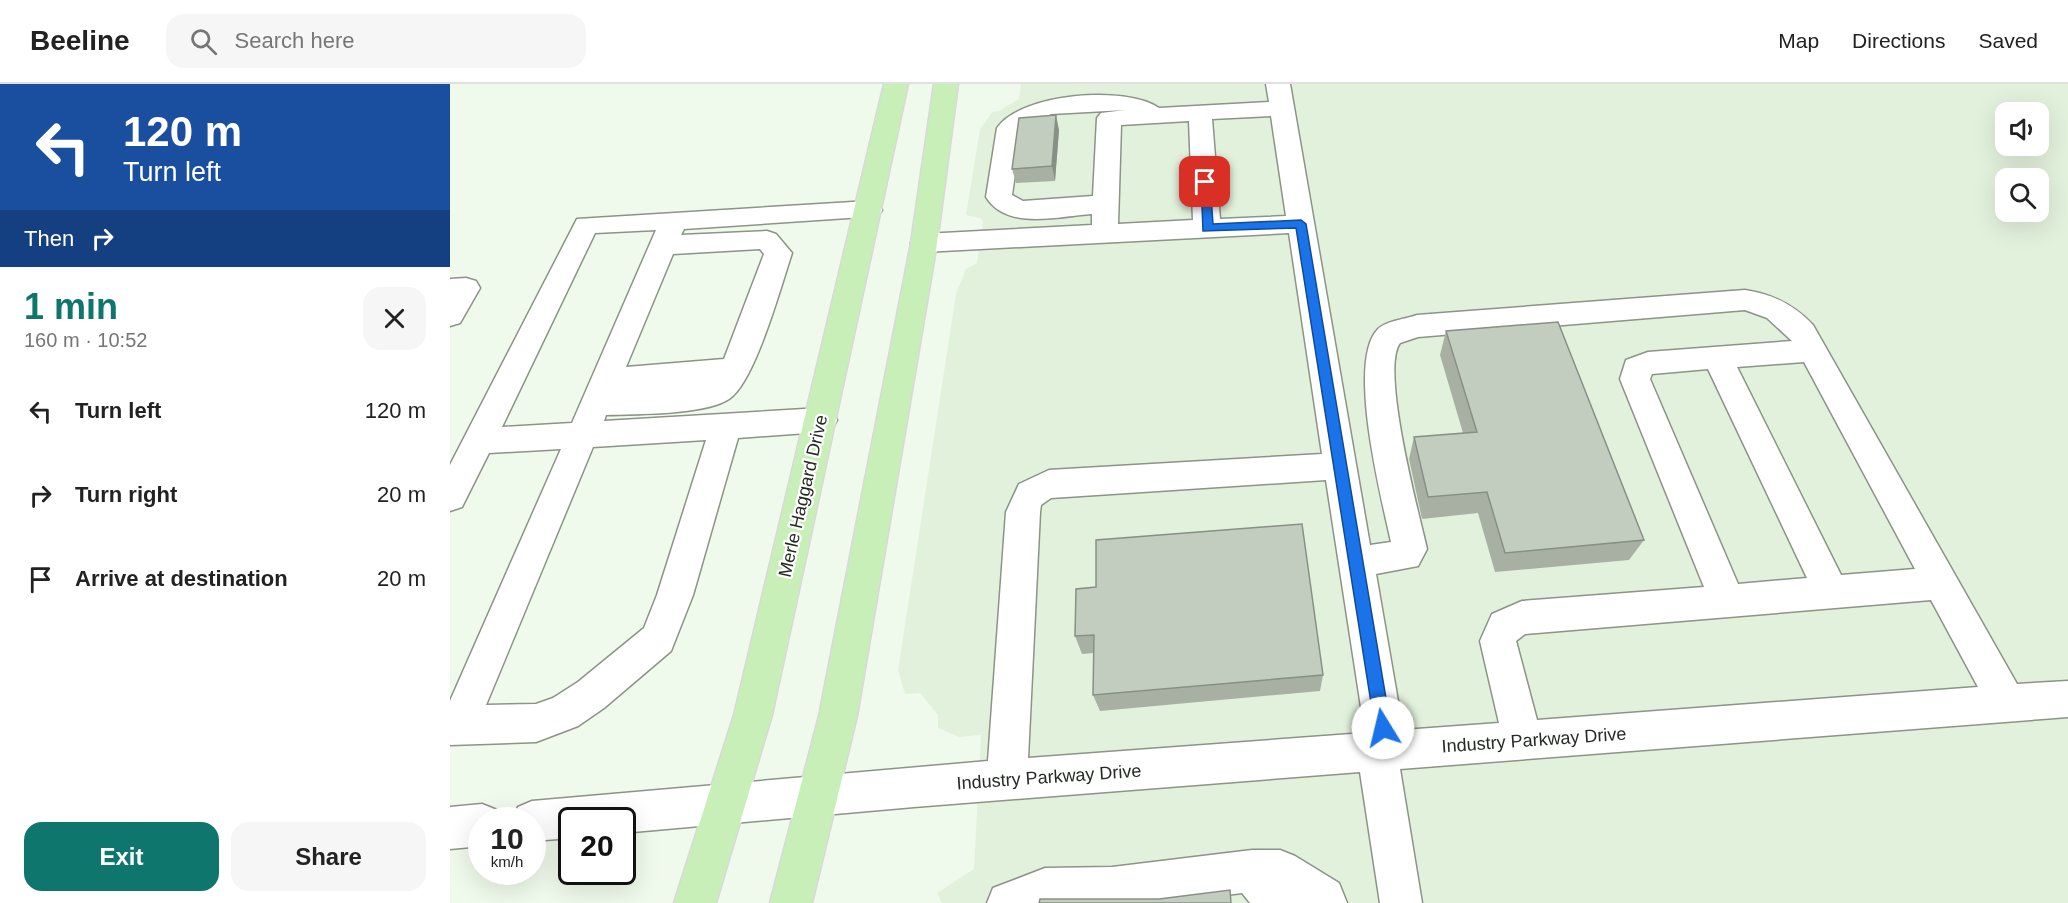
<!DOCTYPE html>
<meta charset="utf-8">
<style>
body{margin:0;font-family:Arial,sans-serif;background:#f6f6f6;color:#222;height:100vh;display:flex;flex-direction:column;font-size:22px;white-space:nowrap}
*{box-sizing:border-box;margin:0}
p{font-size:20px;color:#767676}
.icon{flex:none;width:33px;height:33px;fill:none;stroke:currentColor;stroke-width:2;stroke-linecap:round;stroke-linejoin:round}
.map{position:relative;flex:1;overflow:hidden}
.details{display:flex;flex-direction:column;background:#fff;width:450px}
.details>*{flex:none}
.banner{background:#1a4fa0;color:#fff;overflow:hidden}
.controls{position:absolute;left:1545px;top:18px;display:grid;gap:12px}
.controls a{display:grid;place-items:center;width:54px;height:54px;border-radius:12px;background:#fff;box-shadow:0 6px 24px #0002;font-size:30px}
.speed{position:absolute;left:18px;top:723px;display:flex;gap:12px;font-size:30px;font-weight:700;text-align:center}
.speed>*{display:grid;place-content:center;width:78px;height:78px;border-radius:50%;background:#fff;box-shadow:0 6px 24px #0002;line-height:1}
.speed small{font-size:15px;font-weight:400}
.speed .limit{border:3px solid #111;border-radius:9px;background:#fff;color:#111}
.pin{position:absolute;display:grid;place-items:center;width:51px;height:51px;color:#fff;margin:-26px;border-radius:12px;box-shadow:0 3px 9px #0006}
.me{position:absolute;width:66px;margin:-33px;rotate:351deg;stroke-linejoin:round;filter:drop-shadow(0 0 4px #0008)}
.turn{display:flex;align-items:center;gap:21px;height:126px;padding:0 24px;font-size:27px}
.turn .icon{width:78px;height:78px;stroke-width:2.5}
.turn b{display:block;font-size:42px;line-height:51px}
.then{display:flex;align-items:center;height:57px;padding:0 24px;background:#0003;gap:12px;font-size:22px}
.round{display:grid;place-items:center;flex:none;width:63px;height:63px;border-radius:18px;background:#f6f6f6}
.headline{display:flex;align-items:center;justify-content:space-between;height:102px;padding:0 24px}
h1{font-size:36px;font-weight:800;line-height:45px;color:#0f766e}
.primary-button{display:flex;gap:12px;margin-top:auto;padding:12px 24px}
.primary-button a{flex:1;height:69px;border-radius:18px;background:#0f766e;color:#fff;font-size:24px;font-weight:800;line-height:69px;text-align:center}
.primary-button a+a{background:#f6f6f6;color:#222}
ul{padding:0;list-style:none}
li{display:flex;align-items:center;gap:18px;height:84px;padding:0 24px}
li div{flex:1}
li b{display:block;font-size:22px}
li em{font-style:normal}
header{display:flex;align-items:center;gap:36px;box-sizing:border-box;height:84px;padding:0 30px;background:#fff;border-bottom:2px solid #e0e0e0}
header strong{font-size:28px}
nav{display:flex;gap:33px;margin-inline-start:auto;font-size:21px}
.search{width:420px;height:54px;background:#f6f6f6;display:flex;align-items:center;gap:15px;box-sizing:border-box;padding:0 21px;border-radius:18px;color:#767676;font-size:22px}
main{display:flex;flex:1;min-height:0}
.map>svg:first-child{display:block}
.built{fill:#e2f1dc;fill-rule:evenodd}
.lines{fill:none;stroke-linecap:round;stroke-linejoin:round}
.minor-casing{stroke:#8b9487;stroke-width:3}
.major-casing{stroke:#d8d9d8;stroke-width:3}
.minor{fill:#fff;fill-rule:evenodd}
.major{fill:#c9efb9;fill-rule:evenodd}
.wall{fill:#a8b0a4}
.shaded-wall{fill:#889086}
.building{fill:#c3cdbf;stroke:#889086;stroke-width:1.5}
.route{fill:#1a73e8;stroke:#114b97;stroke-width:1.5}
.labels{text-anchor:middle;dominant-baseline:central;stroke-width:4.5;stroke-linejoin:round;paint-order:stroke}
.street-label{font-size:18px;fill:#262a25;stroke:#fff}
</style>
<header>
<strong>Beeline</strong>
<div class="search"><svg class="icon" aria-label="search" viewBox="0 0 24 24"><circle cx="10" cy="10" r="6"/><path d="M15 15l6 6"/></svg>Search here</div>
<nav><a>Map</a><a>Directions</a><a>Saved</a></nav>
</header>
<main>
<section class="details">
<div class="banner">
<div class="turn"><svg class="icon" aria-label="left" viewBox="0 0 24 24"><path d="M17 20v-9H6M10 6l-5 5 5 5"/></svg><div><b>120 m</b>Turn left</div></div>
<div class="then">Then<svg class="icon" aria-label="right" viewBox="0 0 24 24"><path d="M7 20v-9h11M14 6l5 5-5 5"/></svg></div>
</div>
<div class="headline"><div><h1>1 min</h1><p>160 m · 10:52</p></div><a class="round"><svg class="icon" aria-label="close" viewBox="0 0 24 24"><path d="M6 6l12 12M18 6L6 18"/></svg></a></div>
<ul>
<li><svg class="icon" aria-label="left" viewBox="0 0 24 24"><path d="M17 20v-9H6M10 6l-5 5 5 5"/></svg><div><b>Turn left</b></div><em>120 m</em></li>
<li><svg class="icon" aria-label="right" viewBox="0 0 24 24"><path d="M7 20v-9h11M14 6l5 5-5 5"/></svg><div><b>Turn right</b></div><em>20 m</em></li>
<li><svg class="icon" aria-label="arrive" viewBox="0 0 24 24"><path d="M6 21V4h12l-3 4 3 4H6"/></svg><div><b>Arrive at destination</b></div><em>20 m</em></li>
</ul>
<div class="primary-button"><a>Exit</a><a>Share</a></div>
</section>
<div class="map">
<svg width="1618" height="819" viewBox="0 0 1618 819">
<rect width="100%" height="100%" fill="#f0faec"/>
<path class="built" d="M571 0H1618V819H492L487 809 524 785 531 651 509 653 488 644V631L470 609 455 610 448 586 506 210 516 185 527 179 533 137 530 134 516 131 530 45 542 28 549 27 569 15ZM1556 28H1588V62H1556ZM1556 94H1588V128H1556Z"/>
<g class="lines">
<defs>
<g id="minor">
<path d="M816 0H840L920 461 941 458C932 416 896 277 928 245 936 237 956 235 967 231L1295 206C1323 210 1344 221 1363 241L1567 600 1618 597V633L950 685 972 819H930L910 688 464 723 172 749V736H122V754L82 757V736H62L68 723 82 717 538 677 556 428 569 400 599 386 872 370 839 149 474 168 464 165 461 159 464 153 474 150 642 141V130C609 132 557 147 536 113L547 44C571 9 676 1 709 24L819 18ZM675 26 651 29 647 34 643 112 573 117 562 111 571 47 601 30ZM821 32 836 132 770 135 762 35ZM739 37 743 136 668 140 671 41ZM1295 226 1317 234 1342 257 1198 268 1176 276 1170 295 1254 503 1072 517 1042 530 1030 557 1049 639 953 646 926 490 968 482 977 465C969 430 930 285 950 259L968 253ZM1354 278 1465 485 1391 491 1287 283ZM1258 285 1357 494 1288 500 1200 295 1202 290ZM876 396 915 649 578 674 590 428 591 421 601 414ZM1481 516 1528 603 1087 636 1066 557 1075 550Z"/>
<path d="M419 117 428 120 432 126 428 132 234 145 231 151 317 147 326 150 342 169C331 202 305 298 279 315 255 331 186 330 156 331L154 337 371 324 382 327 387 336 382 345 371 348 288 354 243 511 221 567 154 624 128 642 86 658 0 661V617L111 365 39 369 12 423 0 427V381L127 135ZM206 146 122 339 52 343 145 149ZM310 165 314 170 274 275 176 283 223 170ZM256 356 207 511 194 544 128 598 103 614 86 620 36 621 143 363Z"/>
<path d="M16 194 26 197 30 204 10 239 0 242V195Z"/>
<path d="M32 720 47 726 51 736H32V762L0 765V723Z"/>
<path d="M802 766H830L845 772 889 799 897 819H800L792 809 713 819H537L543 804 595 784 662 783Z"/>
</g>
<g id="major">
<path d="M434 0H458L322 631 266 819H224L284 631Z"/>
<path d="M484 0H508L487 159 407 632 362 819H320L369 632 461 159Z"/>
</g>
</defs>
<use href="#minor" class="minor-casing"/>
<use href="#major" class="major-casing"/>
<use href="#minor" class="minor"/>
<use href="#major" class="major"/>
</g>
<g class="wall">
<path d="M609 46 605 97 566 99 562 85Z"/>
<path d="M996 247 1194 456 1179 476 1045 488 1028 429 972 435 959 375 964 353 1013 349 990 271Z"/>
<path d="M626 505 873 591 870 607 650 627 643 611 644 569 632 570 625 552Z"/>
</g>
<path class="shaded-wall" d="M606 31 609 46 605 97 602 82Z"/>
<g class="building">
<path d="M606 31 602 82 562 85 569 34Z"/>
<path d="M1108 238 1194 456 1055 469 1037 408 978 413 964 353 1027 348 996 247Z"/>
<path d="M852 440 873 591 643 611 644 551 625 552 626 505 646 503V456Z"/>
<path d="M780 806 781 819H589L590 815H709Z"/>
</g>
<path class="route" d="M751 96 760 98 763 140 851 136 856 140 941 644 939 650 933 652 927 650 925 644 846 144 753 147Z"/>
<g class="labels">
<g class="street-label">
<text transform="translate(353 412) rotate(-77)">Merle Haggard Drive</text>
<text transform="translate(1084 656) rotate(-4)">Industry Parkway Drive</text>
<text transform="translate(599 693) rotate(-4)">Industry Parkway Drive</text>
</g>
</g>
</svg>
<div class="controls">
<a><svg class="icon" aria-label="sound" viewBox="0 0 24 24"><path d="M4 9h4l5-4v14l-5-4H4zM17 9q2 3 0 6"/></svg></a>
<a><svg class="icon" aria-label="search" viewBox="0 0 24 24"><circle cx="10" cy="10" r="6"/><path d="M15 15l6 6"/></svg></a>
</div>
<div class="speed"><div>10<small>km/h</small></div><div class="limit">20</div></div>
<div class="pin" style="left:755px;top:98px;background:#d93025"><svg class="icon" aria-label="arrive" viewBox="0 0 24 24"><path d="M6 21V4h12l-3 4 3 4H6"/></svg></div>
<svg class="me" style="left:933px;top:644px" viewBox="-20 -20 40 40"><circle r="19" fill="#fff"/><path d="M0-13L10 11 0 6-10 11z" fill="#1a73e8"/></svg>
</div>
</main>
